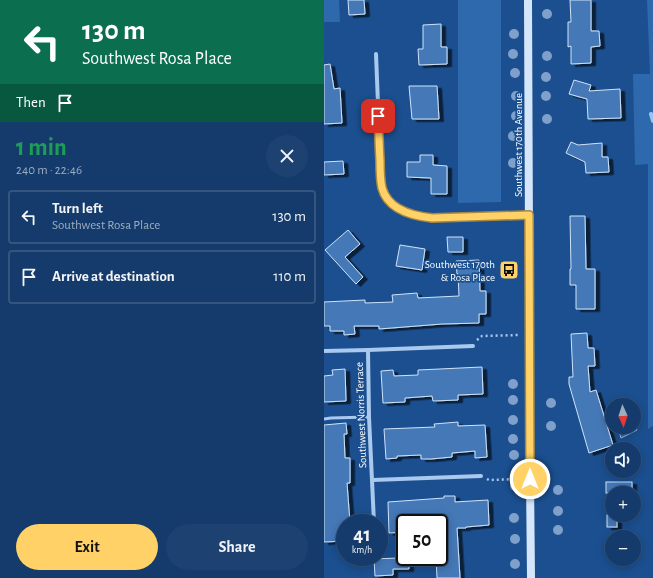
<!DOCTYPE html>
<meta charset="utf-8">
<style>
body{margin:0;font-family:"Alegreya Sans",sans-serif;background:#1d4271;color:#f1f3f6;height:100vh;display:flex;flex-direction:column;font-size:15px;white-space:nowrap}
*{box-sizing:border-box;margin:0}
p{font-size:13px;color:#9dadc1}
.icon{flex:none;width:22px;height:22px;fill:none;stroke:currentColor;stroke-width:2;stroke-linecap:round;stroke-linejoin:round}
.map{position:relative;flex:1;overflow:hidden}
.drawer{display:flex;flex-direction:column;background:#143b6b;width:324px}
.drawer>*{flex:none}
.banner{background:#0b6e4f;color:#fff;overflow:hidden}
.needle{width:26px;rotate:177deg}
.buttons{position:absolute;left:281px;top:398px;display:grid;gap:8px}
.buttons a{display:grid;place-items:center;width:36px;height:36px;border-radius:50%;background:#143b6b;box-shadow:0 2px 10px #0003,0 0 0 1px #33557e;font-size:20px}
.speed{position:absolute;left:12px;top:514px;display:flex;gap:8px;font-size:20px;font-weight:700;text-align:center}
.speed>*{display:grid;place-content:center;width:52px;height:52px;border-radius:50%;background:#143b6b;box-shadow:0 2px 10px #0003,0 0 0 1px #33557e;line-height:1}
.speed small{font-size:10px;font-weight:400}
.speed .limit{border:2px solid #111;border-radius:6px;background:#fff;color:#111}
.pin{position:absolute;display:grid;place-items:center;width:34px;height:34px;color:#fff;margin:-17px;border-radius:8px;box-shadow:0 2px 6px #0006}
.me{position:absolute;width:44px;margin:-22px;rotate:0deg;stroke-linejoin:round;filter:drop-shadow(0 0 3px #0008)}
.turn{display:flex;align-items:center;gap:14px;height:84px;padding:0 16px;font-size:18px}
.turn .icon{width:52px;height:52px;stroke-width:2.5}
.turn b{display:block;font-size:28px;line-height:34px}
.then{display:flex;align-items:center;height:38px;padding:0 16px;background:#0003;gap:8px;font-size:15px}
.round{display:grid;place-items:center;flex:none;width:42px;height:42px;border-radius:21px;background:#1d4271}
.overview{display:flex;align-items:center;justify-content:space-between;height:68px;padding:0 16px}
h1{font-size:24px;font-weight:600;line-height:30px;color:#1e9e55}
.cta{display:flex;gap:8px;margin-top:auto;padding:8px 16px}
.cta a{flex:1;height:46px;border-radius:24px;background:#ffd166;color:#111;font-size:16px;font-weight:600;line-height:46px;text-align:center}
.cta a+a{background:#1d4271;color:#f1f3f6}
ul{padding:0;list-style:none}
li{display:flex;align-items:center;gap:12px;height:54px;margin:0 8px 6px;padding:0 8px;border:2px solid #33557e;border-radius:4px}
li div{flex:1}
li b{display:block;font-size:15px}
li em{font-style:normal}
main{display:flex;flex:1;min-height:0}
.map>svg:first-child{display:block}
.green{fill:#2e69ad}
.water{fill:#3c6290;stroke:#9cc4f0}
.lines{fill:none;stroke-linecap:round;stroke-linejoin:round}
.stream{stroke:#9cc4f0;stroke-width:4}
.building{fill:#4478b7;stroke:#cfe3fa;filter:url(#shadow)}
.path{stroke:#a9c9ee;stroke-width:2.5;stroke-dasharray:2 3;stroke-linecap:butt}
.service{stroke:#a9c9ee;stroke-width:3}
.minor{stroke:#a9c9ee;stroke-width:4}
.secondary{stroke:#d6e6fa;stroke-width:8}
.tree{fill:#7ea0ca}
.route-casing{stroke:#a68842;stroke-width:10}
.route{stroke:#ffd166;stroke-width:7}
.labels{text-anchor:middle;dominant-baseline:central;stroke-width:3.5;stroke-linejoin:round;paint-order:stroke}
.street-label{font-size:11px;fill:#fff;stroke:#1b4f8f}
.poi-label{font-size:11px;fill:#fff;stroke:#1b4f8f;text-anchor:end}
</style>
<main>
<section class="drawer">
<div class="banner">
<div class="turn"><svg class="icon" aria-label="left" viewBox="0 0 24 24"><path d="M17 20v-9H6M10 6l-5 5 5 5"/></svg><div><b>130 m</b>Southwest Rosa Place</div></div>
<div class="then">Then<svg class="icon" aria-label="arrive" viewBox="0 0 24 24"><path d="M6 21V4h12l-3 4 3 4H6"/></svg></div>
</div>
<div class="overview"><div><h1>1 min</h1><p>240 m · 22:46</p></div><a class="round"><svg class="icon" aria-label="close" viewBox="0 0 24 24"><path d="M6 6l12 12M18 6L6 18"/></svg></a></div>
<ul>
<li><svg class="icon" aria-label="left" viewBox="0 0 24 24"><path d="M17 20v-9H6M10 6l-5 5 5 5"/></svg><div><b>Turn left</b><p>Southwest Rosa Place</p></div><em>130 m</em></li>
<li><svg class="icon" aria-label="arrive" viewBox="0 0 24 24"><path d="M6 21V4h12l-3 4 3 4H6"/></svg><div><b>Arrive at destination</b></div><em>110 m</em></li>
</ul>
<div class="cta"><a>Exit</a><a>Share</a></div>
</section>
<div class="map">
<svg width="329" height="578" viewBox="0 0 329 578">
<defs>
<filter id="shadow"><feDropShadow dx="4.5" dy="2.5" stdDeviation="0" flood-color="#0009"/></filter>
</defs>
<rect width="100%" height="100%" fill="#1b4f8f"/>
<g class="green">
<path d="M0 0H15L16 22H0Z"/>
<path d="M134 0H177V202L134 203Z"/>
<path d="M323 0H329V426L324 429V164L311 165 309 74H326Z"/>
</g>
<path class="water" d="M310 424 313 430 297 438 294 429 297 427H310Z"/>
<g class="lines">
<path class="stream" d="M327 114 329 121"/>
</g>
<g class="building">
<path d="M24 0H40L41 14 25 15Z"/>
<path d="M246 0H267V31H275L276 46 267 47V63L247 64V46L244 47V22H247Z"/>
<path d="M117 24V47H123V64L95 65 94 49H99V25Z"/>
<path d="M6 64 10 89 16 88 18 123 0 124V65Z"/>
<path d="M250 80 267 85 265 91 296 89 297 118 264 119 263 99 245 94Z"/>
<path d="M85 86H113L115 119H88Z"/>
<path d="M247 142 254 145 278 143V157H284L285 172 262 173 261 162 242 153Z"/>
<path d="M96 155H109V165L123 166V194H107V178L83 177V162H96Z"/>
<path d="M19 161 20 174 0 175V162Z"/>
<path d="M246 216H261L262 269H271V309H252V285H246V269H247Z"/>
<path d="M24 230 36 244 21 257 39 277 32 284 1 250Z"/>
<path d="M123 237H139V252H124Z"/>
<path d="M76 245 101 249 98 270 72 266Z"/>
<path d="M155 260 156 291H162V314H155V323L118 324 55 329V326H30L31 334 20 335V331H6V326H0V302L41 300V303L69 302 68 295 93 293 94 298 135 296 134 274H133L132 261Z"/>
<path d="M263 333 264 348H270L271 366H264L266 392 272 390 289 445 265 453 245 384V377H249L247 334Z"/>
<path d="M158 367 159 394 134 395V400L109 401 108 396 81 398V402L59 403 57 371 69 370 70 376 94 375V370Z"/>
<path d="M21 369 22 401 0 402V376L9 375 8 370Z"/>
<path d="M134 422V426L161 425 163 457 151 458V451L128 453V457L107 459H97V455L73 456V458L62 459 60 429 111 427 110 424Z"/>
<path d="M22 423 23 434H20L21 458H26V483H23L26 523H21V541L0 542V425Z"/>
<rect x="282" y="482" width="26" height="11"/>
<path d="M120 496H131V502L164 500 165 525 142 527V528H133L136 578H113L112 557H115V523H81V532L65 533 64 502 120 498Z"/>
<rect x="283" y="515" width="10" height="12"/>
<path d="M73 557H85V569H69V575L51 576 50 559 74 558Z"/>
</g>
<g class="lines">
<g class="path">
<path d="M153 340 158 336 196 335"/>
<path d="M163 479 165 480 196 479"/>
</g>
<path class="service" d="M0 419 7 418 45 417"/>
<g class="minor">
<path d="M52 54 57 179C62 208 81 216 108 218L205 215"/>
<path d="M44 350 45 417 50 523"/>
<path d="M0 351 44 350 149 346"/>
<path d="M49 480 157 476"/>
</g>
<path class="secondary" d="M204 0 206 479 207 578"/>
</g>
<g class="tree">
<circle cx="223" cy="14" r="5"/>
<circle cx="190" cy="34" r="5"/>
<circle cx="189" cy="54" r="5"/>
<circle cx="223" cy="56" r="5"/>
<circle cx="191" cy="73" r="5"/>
<circle cx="222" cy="77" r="5"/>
<circle cx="192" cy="96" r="5"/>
<circle cx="222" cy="96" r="5"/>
<circle cx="192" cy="116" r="5"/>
<circle cx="223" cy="119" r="5"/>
<circle cx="189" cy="136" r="5"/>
<circle cx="189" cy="163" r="5"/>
<circle cx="189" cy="384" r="5"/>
<circle cx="189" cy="400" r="5"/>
<circle cx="227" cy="403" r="5"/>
<circle cx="189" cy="420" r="5"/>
<circle cx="227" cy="426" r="5"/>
<circle cx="189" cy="439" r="5"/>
<circle cx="190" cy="455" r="5"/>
<circle cx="191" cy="486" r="5"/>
<circle cx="234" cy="490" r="5"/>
<circle cx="234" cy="511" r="5"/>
<circle cx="190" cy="518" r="5"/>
<circle cx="234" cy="530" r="5"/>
<circle cx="191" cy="539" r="5"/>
<circle cx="191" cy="564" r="5"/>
</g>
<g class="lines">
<defs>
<path id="route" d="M54 116C55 131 55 146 56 160 56 169 56 179 58 188 64 210 89 216 108 218L205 215 206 479"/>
</defs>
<use href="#route" class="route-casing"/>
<use href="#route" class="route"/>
</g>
<defs>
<symbol id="bus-square" viewBox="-11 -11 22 22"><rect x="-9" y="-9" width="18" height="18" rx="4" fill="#ffd166" stroke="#1b4f8f"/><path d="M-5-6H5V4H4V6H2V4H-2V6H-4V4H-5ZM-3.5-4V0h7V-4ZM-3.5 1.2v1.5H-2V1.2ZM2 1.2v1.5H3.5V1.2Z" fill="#111"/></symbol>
</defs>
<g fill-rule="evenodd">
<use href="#bus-square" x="174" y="259" width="22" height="22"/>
</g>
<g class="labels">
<g class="street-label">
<text transform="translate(194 145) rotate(-90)">Southwest 170th Avenue</text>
<text transform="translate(37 415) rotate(-92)">Southwest Norris Terrace</text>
</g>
<g class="poi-label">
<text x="171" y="264">Southwest 170th<tspan x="171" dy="13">&amp; Rosa Place</tspan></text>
</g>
</g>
</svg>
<div class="buttons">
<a><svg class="needle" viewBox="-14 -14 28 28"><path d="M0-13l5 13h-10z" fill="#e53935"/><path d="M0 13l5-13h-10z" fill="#9dadc1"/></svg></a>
<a><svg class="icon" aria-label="sound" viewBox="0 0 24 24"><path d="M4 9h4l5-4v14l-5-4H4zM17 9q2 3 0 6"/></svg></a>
<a>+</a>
<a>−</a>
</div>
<div class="speed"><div>41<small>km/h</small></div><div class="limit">50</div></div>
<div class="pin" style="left:54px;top:116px;background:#d93025"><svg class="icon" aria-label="arrive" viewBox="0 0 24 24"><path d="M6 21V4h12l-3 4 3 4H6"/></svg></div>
<svg class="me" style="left:206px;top:479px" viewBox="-20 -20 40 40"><circle r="17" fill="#ffd166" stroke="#fff" stroke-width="3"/><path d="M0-11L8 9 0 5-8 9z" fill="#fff"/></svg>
</div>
</main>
